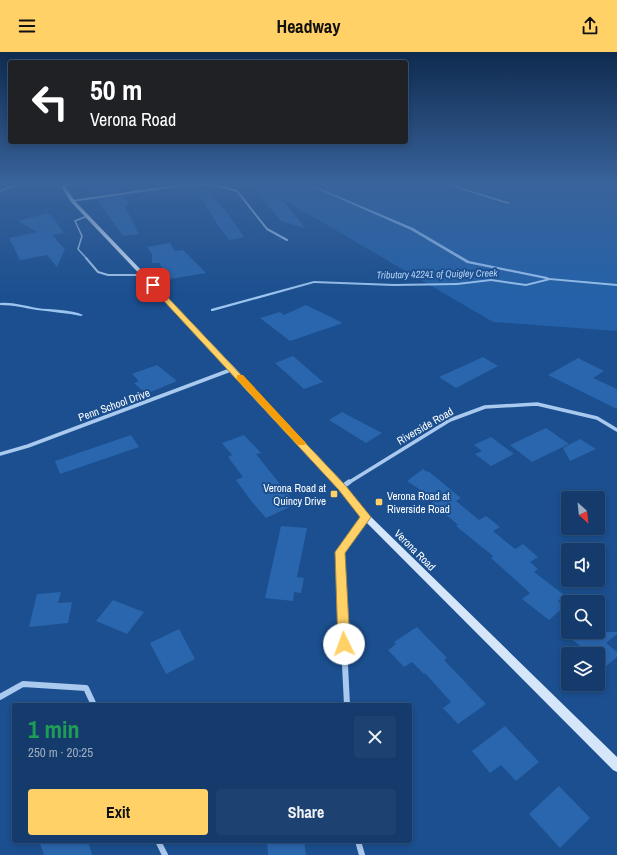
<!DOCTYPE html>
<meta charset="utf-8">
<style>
body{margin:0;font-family:"Archivo Narrow",sans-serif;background:#1d4271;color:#f1f3f6;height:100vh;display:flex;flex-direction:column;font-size:15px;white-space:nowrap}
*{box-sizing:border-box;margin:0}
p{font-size:13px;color:#9dadc1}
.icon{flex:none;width:22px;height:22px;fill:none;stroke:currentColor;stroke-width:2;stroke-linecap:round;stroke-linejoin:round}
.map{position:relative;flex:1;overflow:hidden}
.drawer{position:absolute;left:12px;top:651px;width:400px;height:140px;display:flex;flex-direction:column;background:#143b6b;border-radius:4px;box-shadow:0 2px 6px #0003,0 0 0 1px #33557e}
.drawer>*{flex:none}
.hud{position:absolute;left:8px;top:8px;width:400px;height:84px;border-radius:4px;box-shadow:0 2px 6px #0003,0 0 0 1px #33557e;background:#202124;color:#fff;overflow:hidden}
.needle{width:26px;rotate:153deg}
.buttons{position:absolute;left:561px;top:439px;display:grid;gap:8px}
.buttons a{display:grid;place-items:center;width:44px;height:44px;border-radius:4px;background:#143b6b;box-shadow:0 2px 6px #0003,0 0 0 1px #33557e;font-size:20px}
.pin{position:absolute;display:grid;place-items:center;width:34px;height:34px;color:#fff;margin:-17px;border-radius:8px;box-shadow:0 2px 6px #0006}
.me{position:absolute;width:44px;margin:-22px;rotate:357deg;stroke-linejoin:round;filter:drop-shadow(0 0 3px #0008)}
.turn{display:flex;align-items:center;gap:14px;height:84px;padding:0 16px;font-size:18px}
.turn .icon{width:52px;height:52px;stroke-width:2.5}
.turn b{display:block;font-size:28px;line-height:34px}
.round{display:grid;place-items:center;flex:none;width:42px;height:42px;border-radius:4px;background:#1d4271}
.overview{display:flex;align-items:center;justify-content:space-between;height:68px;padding:0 16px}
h1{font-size:24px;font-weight:700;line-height:30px;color:#1e9e55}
.button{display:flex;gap:8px;margin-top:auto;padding:8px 16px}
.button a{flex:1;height:46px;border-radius:4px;background:#ffd166;color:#111;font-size:16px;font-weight:700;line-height:46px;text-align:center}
.button a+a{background:#1d4271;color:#f1f3f6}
header{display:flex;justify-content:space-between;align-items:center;height:52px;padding:0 16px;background:#ffd166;color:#111;font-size:18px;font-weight:700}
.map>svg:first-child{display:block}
.green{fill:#2461a8}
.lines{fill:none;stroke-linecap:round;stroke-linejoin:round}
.stream{fill:#9cc4f0;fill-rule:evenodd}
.building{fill:#2a66ad}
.lane-far1{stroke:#a9c9ee;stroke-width:1.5}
.lane{stroke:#a9c9ee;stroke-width:2}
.street-far3{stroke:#a9c9ee;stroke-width:2}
.street-far2{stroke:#a9c9ee;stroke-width:3.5}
.street-far1{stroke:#a9c9ee;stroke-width:5}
.street{stroke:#a9c9ee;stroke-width:6}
.secondary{fill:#d6e6fa;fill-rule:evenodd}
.route{fill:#ffd166;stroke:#a68842}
.slow{fill:#f59e0b}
.poi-dot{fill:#ffd166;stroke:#1b4f8f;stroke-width:1.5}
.labels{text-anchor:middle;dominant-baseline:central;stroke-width:4;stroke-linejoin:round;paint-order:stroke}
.far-water-label{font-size:10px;font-style:italic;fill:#b5d3f5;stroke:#1b4f8f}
.street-label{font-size:11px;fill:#fff;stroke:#1b4f8f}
.poi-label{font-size:11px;fill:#fff;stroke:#1b4f8f;text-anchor:end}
</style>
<header><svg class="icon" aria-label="menu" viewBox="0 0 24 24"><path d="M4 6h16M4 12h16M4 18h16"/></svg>Headway<svg class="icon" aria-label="share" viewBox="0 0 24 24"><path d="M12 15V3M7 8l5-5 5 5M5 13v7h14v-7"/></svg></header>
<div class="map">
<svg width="617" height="803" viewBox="0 0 617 803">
<rect width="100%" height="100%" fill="#1b4f8f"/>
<path class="green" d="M255 131H617V279L493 270Z"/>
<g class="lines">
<g class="stream">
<path d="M304 131H307L413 176 469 209 547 225 549 226 617 232V234L550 228 526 234 491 229 457 233 394 234 314 231 213 259H211V257L314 229 394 232 457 231 491 227 526 232 546 227 467 211 411 178Z"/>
<path d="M0 251C13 250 25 254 37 256 51 258 71 257 83 263L81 264C67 261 52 260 37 258 25 256 13 253 0 253Z"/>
</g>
</g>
<g class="building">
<path d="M86 131H108L111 135H116L120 140 94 143Z"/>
<path d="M249 131 277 141 305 176 281 169Z"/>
<path d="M195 136H205L226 159 244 185 229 188 218 173Z"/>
<path d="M123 144 129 153H124L139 182 123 184 97 148Z"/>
<path d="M47 161 52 164 64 181 52 183 65 197 57 215 47 203 20 208 9 186 37 180 18 169Z"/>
<path d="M170 191 175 199 183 198 206 221 169 227 159 211H152V202L147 195Z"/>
<path d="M306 253 343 271 290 289 260 266 280 260 284 263Z"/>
<path d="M293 304 323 330 304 337 275 311Z"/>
<path d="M483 305 498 314 456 336 439 325Z"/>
<path d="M578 306 604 319 593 326 617 337V357L548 323Z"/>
<path d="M157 313 177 329 146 342 134 331 139 329 132 322Z"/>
<path d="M342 360 382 381 366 391 329 368Z"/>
<path d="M546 376 569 392 532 410 510 393Z"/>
<path d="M131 383 139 395 60 422 55 409Z"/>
<path d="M244 383 261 401 256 402 296 452 266 466 252 450 236 428 243 425 228 405 232 403 222 391Z"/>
<path d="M491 385 514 402 491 414 475 402 482 399 474 393Z"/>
<path d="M580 387 596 397 570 409 563 396Z"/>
<path d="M423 417 427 420 428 419 461 446 456 449 479 468 486 464 500 475 493 479 515 497 523 492 538 505 530 510 538 517 534 520 564 543 558 549 565 554 549 568 522 547 530 541 491 506 493 504 456 474 458 473 430 449 434 447 407 429Z"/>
<path d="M281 474 307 476 297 525 304 526 301 541 294 540 293 549 265 546Z"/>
<path d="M61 540 58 551 72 550 68 571 29 575 37 542Z"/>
<path d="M113 548 144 560 127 582 96 569Z"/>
<path d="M417 575 447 606 444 608 486 652 458 672 443 656 451 650 425 621 424 622 412 610 404 615 388 598 396 592 394 590Z"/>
<path d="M179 577 195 607 166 622 150 591Z"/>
<path d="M563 580H617V582L606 591 617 600V605L605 615 598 609V602H590Z"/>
<path d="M505 674 539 710 516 729 501 713 490 721 472 699Z"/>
<path d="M559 734 590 766 560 796 529 762Z"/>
<path d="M39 789H88L92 803H44Z"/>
<path d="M267 789H304L306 803H268Z"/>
</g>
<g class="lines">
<g class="lane-far1">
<path d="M443 131 508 151"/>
<path d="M87 164 75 169 82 184 78 197 87 207"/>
</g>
<path class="lane" d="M86 206 98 220 108 223H143"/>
<g class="street-far3">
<path d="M0 139 21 131"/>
<path d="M72 149 184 133H213L237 139 267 177 287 188"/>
</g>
<g class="street-far2">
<path d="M0 402 28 394 233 317"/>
<path d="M348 431 450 368 485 355 537 352 597 366 617 378"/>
</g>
<g class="street-far1">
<path d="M342 435 349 430"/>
<path d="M344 594 340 500 366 465"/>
</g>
<g class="street">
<path d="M344 593 347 653"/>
<path d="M0 645 23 632 86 636 94 653"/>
<path d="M158 789 165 803"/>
<path d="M358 789 362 803"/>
</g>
<path class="secondary" d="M64 131H68L66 136 74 148 234 315 345 433 369 463 617 705V720L613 718 363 467 339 437 230 317 71 150 62 136Z"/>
</g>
<linearGradient id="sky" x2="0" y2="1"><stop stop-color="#0f2b4f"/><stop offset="0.54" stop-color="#39639b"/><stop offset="1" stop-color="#39639b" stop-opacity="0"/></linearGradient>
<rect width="617" height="243" fill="url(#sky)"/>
<path class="route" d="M151 232H155L345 433 371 465 345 501 350 592 348 596 344 597 340 596 338 592 335 500 360 465 338 437 151 235Z"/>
<path class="slow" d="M237 323H243L304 389 306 391 304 393H298L237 327Z"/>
<g class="poi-dot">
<rect x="330" y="438" width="8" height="8" rx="2"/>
<rect x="375" y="446" width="8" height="8" rx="2"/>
</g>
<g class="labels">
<g class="far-water-label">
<text transform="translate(437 222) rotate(-1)">Tributary 42241 of Quigley Creek</text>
</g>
<g class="street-label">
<text transform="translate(114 353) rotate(-20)">Penn School Drive</text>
<text transform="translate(425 374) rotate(-30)">Riverside Road</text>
<text transform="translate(415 498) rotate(45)">Verona Road</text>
</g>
<g class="poi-label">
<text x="326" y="436">Verona Road at<tspan x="326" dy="13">Quincy Drive</tspan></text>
<text x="387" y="444" text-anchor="start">Verona Road at<tspan x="387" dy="13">Riverside Road</tspan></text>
</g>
</g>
</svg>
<div class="buttons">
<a><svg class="needle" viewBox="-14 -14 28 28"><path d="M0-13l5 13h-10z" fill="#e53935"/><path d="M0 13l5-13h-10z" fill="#9dadc1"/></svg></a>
<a><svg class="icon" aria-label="sound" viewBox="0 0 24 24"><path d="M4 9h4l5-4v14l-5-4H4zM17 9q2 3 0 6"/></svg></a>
<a><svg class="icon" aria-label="search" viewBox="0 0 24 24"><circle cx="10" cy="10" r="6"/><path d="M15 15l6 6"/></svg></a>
<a><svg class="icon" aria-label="layers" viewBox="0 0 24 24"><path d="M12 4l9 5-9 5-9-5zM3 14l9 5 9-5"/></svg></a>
</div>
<div class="pin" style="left:153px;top:233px;background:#d93025"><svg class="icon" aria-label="arrive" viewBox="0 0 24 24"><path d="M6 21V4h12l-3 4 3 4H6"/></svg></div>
<svg class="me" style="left:344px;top:592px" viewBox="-20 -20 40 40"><circle r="19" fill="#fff"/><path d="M0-13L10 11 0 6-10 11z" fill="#ffd166"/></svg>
<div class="hud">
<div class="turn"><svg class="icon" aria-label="left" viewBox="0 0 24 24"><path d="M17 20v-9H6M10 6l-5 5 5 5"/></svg><div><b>50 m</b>Verona Road</div></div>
</div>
<section class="drawer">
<div class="overview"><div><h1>1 min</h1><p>250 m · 20:25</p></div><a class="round"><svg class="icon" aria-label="close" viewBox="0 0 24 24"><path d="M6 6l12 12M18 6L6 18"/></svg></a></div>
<div class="button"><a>Exit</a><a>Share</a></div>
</section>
</div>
